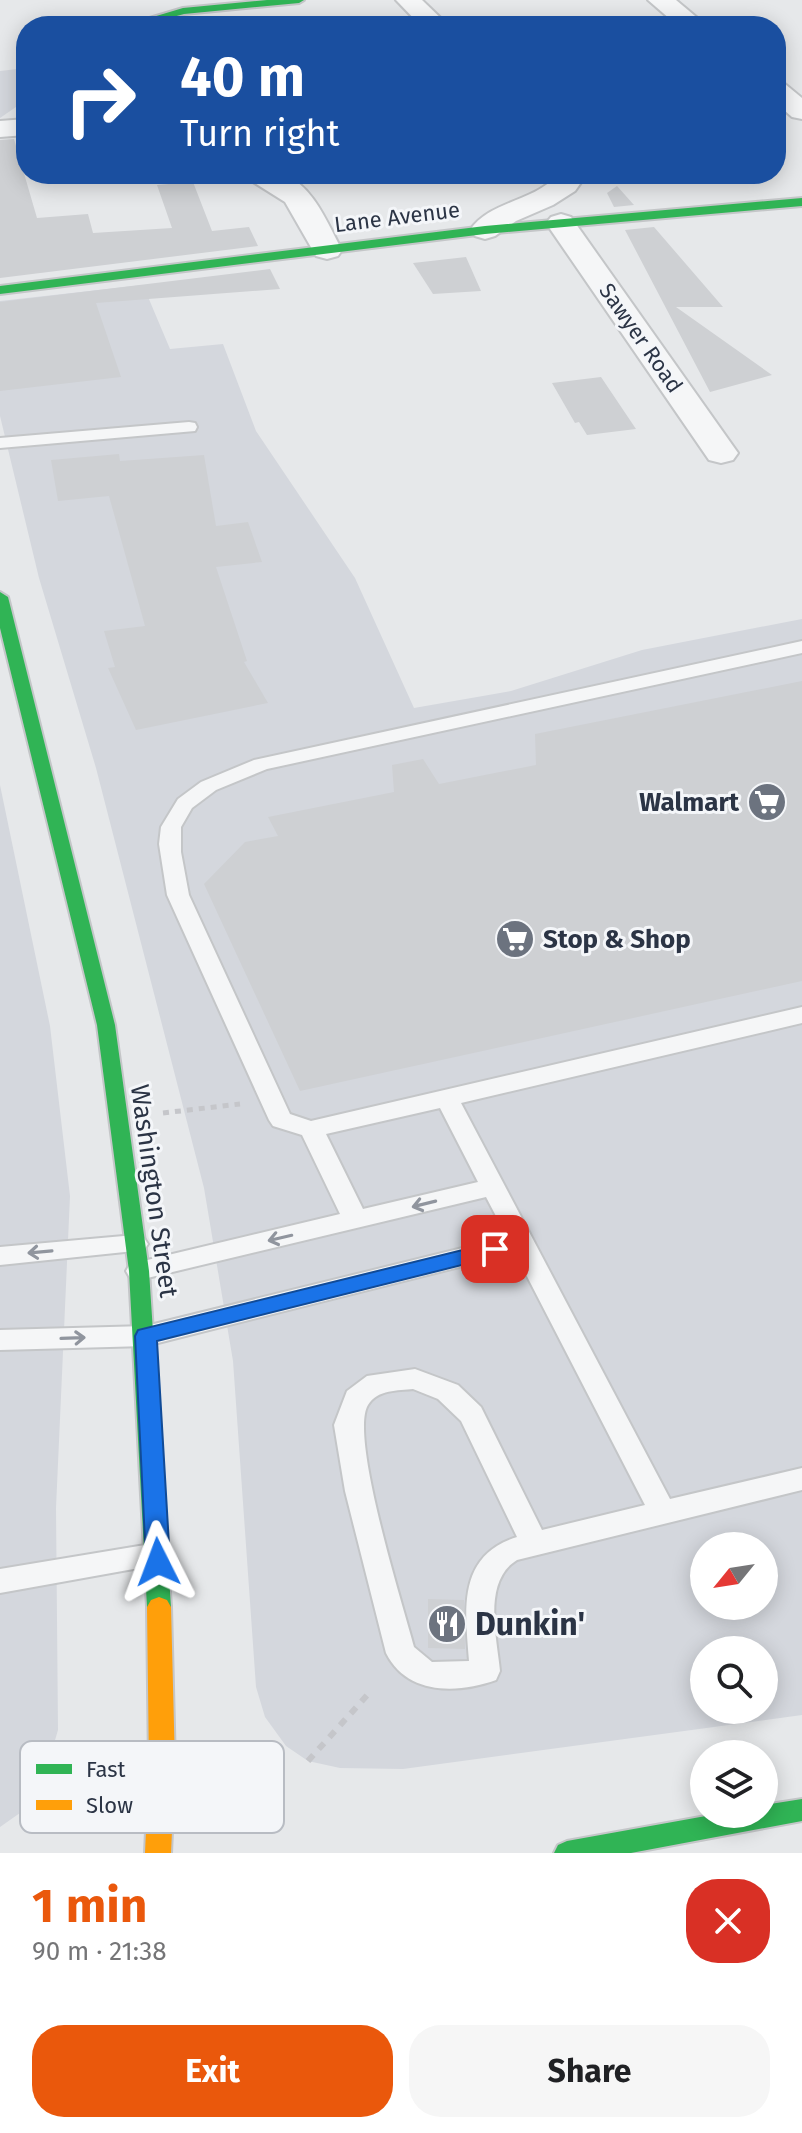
<!DOCTYPE html>
<meta charset="utf-8">
<style>
body{margin:0;font-family:"Fira Sans",sans-serif;background:#f6f6f6;color:#202124;height:100vh;display:flex;flex-direction:column;font-size:30px;white-space:nowrap}
*{box-sizing:border-box;margin:0}
p{font-size:26px;color:#757577}
.icon{flex:none;width:44px;height:44px;fill:none;stroke:currentColor;stroke-width:2;stroke-linecap:round;stroke-linejoin:round}
.map{position:relative;height:1853px;overflow:hidden}
.side{display:flex;flex-direction:column;background:#fff;flex:1}
.side>*{flex:none}
.top-card{position:absolute;left:16px;top:16px;width:770px;height:168px;border-radius:32px;box-shadow:0 4px 20px #0003;background:#1a4fa0;color:#fff;overflow:hidden}
.needle{width:52px;rotate:240deg}
.fabs{position:absolute;left:690px;top:1532px;display:grid;gap:16px}
.fabs a{display:grid;place-items:center;width:88px;height:88px;border-radius:50%;background:#fff;box-shadow:0 4px 20px #0003;font-size:40px}
.pin{position:absolute;display:grid;place-items:center;width:68px;height:68px;color:#fff;margin:-34px;border-radius:16px;box-shadow:0 4px 12px #0006}
.me{position:absolute;width:88px;margin:-44px;rotate:357deg;stroke-linejoin:round;filter:drop-shadow(0 0 6px #0008)}
.turn{display:flex;align-items:center;gap:28px;height:168px;padding:0 32px;font-size:36px}
.turn .icon{width:104px;height:104px;stroke-width:2.5}
.turn b{display:block;font-size:56px;line-height:68px}
.round{display:grid;place-items:center;flex:none;width:84px;height:84px;border-radius:32px;background:#f6f6f6}
.summary{display:flex;align-items:center;justify-content:space-between;height:136px;padding:0 32px}
h1{font-size:48px;font-weight:700;line-height:60px;color:#ea580c}
.action{display:flex;gap:16px;margin-top:auto;padding:16px 32px}
.action a{flex:1;height:92px;border-radius:32px;background:#ea580c;color:#fff;font-size:32px;font-weight:700;line-height:92px;text-align:center}
.action a+a{background:#f6f6f6;color:#202124}
.map>svg:first-child{display:block}
.built{fill:#d4d7dd;fill-rule:evenodd}
.building{fill:#ced0d3}
.lines{fill:none;stroke-linecap:round;stroke-linejoin:round}
.lane-casing{stroke:#c4c6c8;stroke-width:4}
.street-casing{stroke:#c4c6c8;stroke-width:4}
.fast-casing{stroke:#c4c6c8;stroke-width:4}
.slow-casing{stroke:#c4c6c8;stroke-width:4}
.path-far1{stroke:#c5c6ca;stroke-width:5;stroke-dasharray:6 6;stroke-linecap:butt}
.path{stroke:#c5c6ca;stroke-width:6;stroke-dasharray:8 8;stroke-linecap:butt}
.lane{fill:#f5f6f7;fill-rule:evenodd}
.street{fill:#f5f6f7;fill-rule:evenodd}
.fast{fill:#30b455;fill-rule:evenodd}
.slow{fill:#ff9f0a;fill-rule:evenodd}
.oneway{stroke:#90959e}
.route{fill:#1a73e8;stroke:#114b97;stroke-width:2}
.labels{text-anchor:middle;dominant-baseline:central;stroke-width:6;stroke-linejoin:round;paint-order:stroke}
.far-street-label{font-size:22px;fill:#2b3445;stroke:#f4f6f9}
.poi-label{font-size:26px;font-weight:bold;fill:#2b3445;stroke:#f4f6f9;text-anchor:end}
.street-label{font-size:26px;fill:#2b3445;stroke:#f4f6f9}
.near-poi-label{font-size:32px;font-weight:bold;fill:#2b3445;stroke:#f4f6f9;text-anchor:start}
.key{fill:#f4f6f9;stroke:#b8bcc3;stroke-width:2}
.key-label{font-size:22px;fill:#2b3445}
</style>
<div class="map">
<svg width="802" height="1853" viewBox="0 0 802 1853">
<rect width="100%" height="100%" fill="#e6e8ea"/>
<g class="built">
<path d="M26 68V100L0 118V71Z"/>
<path d="M143 285 170 349 223 344 256 431 355 578 414 708 511 691 642 650 802 619V1715L403 1769 340 1768 308 1761 286 1746 265 1717 256 1687 233 1361 204 1188 96 768 39 578 0 416V301ZM704 1546H764V1606H704ZM704 1650H764V1710H704Z"/>
<path d="M0 785 50 1026 70 1196 56 1508 58 1730 37 1801 0 1827Z"/>
</g>
<g class="building">
<path d="M14 139 37 218 88 214 93 233 172 228 157 185 193 182 212 231 249 227 258 246 0 278V140Z"/>
<path d="M617 186 634 205 614 207 607 193Z"/>
<path d="M654 227 723 307H676L772 375 710 392 625 230Z"/>
<path d="M466 257 481 291 433 294 413 263Z"/>
<path d="M270 269 280 289 96 303 121 377 0 391V302Z"/>
<path d="M601 377 636 429 587 435 579 422 575 423 552 383Z"/>
<path d="M119 454 120 461 204 455 216 526 248 522 262 562 216 567 247 661 244 662 268 703 136 730 108 668 115 667 104 631 145 626 109 496 58 501 51 460Z"/>
<path d="M802 681V981L300 1091 204 884 245 842 278 836 268 817 394 792 392 765 423 759 439 784 536 765 535 734Z"/>
<path d="M428 1599 464 1600 465 1649 428 1648Z"/>
</g>
<g class="lines">
<defs>
<g id="lane">
<path d="M189 422 195 423 197 427 195 431 0 448V438Z"/>
<path d="M802 641V653L267 769 216 790 192 808 181 827V852L189 895 290 1114 311 1121 802 1007V1023L461 1103 670 1499 802 1468V1490L517 1560C482 1581 497 1638 500 1671L496 1680C457 1694 407 1695 386 1653L345 1491 334 1425 347 1391 367 1376 415 1369 458 1385 481 1407 542 1530 645 1505 515 1253 146 1346 0 1350V1330L146 1326 507 1237 486 1197 139 1280 130 1278 126 1271 130 1264 139 1262 340 1214 302 1135 273 1126 269 1120 167 895 159 844 161 827 178 799 201 782 254 760ZM440 1108 478 1182 363 1209 326 1134ZM413 1389 438 1399 461 1421 517 1537C457 1556 465 1609 469 1661L432 1662 414 1647C403 1605 349 1436 368 1405 378 1389 398 1391 413 1389Z"/>
<path d="M135 1235 144 1238 148 1244 144 1250 0 1265V1247Z"/>
<path d="M157 1543 167 1547 171 1555 167 1563 0 1593V1569Z"/>
</g>
<g id="street">
<path d="M396 0H422L449 26H421Z"/>
<path d="M648 0H676L707 26H678Z"/>
<path d="M776 82 785 84 802 98V119L792 117 776 103Z"/>
<path d="M26 119V135L0 137V121Z"/>
<path d="M246 174C257 174 274 171 284 175 314 186 328 225 342 250L338 256 327 259 316 256 285 202 250 180Z"/>
<path d="M558 174H587L575 191 553 205 516 221 495 236 485 239 475 236 470 230C491 200 535 202 558 174Z"/>
<path d="M561 214 571 217 733 446 738 453 733 460 721 463 709 460 546 223 551 217Z"/>
</g>
<g id="fast">
<path d="M267 0H304L299 3 184 14 140 26H123L183 8Z"/>
<path d="M802 198V206L485 234 0 294V286L485 226Z"/>
<path d="M0 592 8 597 115 1025 149 1271 171 1607 167 1614 159 1617 151 1614 147 1607 129 1271 97 1025 0 628Z"/>
<path d="M802 1799V1821L631 1853H554L558 1845 567 1841 717 1814H764V1805Z"/>
</g>
<path id="slow" d="M159 1597 167 1600 171 1607 175 1766 171 1853H145L149 1766 147 1607 151 1600Z"/>
</defs>
<use href="#lane" class="lane-casing"/>
<use href="#street" class="street-casing"/>
<use href="#fast" class="fast-casing"/>
<use href="#slow" class="slow-casing"/>
<path class="path-far1" d="M163 1113 240 1104"/>
<path class="path" d="M308 1761 370 1692"/>
<use href="#lane" class="lane"/>
<use href="#street" class="street"/>
<use href="#fast" class="fast"/>
<use href="#slow" class="slow"/>
</g>
<defs><path id="oneway-shaft" d="M-6 0H5M1.5-3L5.5 0L1.5 3" fill="none" stroke-width="1.6" stroke-linecap="round" stroke-linejoin="round" transform="scale(2)"/></defs>
<g class="oneway">
<use href="#oneway-shaft" transform="translate(424 1204) rotate(166)"/>
<use href="#oneway-shaft" transform="translate(280 1238) rotate(167)"/>
<use href="#oneway-shaft" transform="translate(40 1252) rotate(175)"/>
<use href="#oneway-shaft" transform="translate(73 1338) rotate(-2)"/>
</g>
<path class="route" d="M495 1242 502 1244 505 1249 502 1255 157 1341 170 1562 167 1569 158 1572 150 1569 146 1562 135 1336 138 1330Z"/>
<defs>
<symbol id="supermarket-disc" viewBox="-11 -11 22 22"><circle r="9.5" fill="#6c737f" stroke="#f4f6f9"/><path d="M-6-5.5h2.5l.6 2H6L4.5 2H-2.5L-4.4-4H-6ZM-1.5 3.2a1.3 1.3 0 1 0 .1 0ZM3 3.2a1.3 1.3 0 1 0 .1 0Z" fill="#fff"/></symbol>
<symbol id="restaurant-disc" viewBox="-11 -11 22 22"><circle r="9.5" fill="#6c737f" stroke="#f4f6f9"/><path d="M-5-6h1v4h1v-4h1v4h1v-4h1v5L-1.5 .5V6h-2V.5L-5-1ZM5-6V6H3V1.5H1.5Q1.5-4 5-6Z" fill="#fff"/></symbol>
</defs>
<g fill-rule="evenodd">
<use href="#supermarket-disc" x="745" y="780" width="44" height="44"/>
<use href="#supermarket-disc" x="493" y="917" width="44" height="44"/>
<use href="#restaurant-disc" x="425" y="1602" width="44" height="44"/>
</g>
<g class="labels">
<g class="far-street-label">
<text transform="translate(397 217) rotate(-7)">Lane Avenue</text>
<text transform="translate(641 338) rotate(55)">Sawyer Road</text>
</g>
<g class="poi-label">
<text x="739" y="802">Walmart</text>
<text x="543" y="939" text-anchor="start">Stop &amp; Shop</text>
</g>
<g class="street-label">
<text transform="translate(154 1191) rotate(82)">Washington Street</text>
</g>
<g class="near-poi-label">
<text x="475" y="1624">Dunkin'</text>
</g>
</g>
<rect x="20" y="1741" width="264" height="92" rx="12" class="key"/>
<rect x="36" y="1764" width="36" height="10" fill="#30b455"/>
<rect x="36" y="1800" width="36" height="10" fill="#ff9f0a"/>
<g class="key-label">
<text x="86" y="1777">Fast</text>
<text x="86" y="1813">Slow</text>
</g>
</svg>
<div class="fabs">
<a><svg class="needle" viewBox="-14 -14 28 28"><path d="M0-13l5 13h-10z" fill="#e53935"/><path d="M0 13l5-13h-10z" fill="#757577"/></svg></a>
<a><svg class="icon" aria-label="search" viewBox="0 0 24 24"><circle cx="10" cy="10" r="6"/><path d="M15 15l6 6"/></svg></a>
<a><svg class="icon" aria-label="layers" viewBox="0 0 24 24"><path d="M12 4l9 5-9 5-9-5zM3 14l9 5 9-5"/></svg></a>
</div>
<div class="pin" style="left:495px;top:1249px;background:#d93025"><svg class="icon" aria-label="arrive" viewBox="0 0 24 24"><path d="M6 21V4h12l-3 4 3 4H6"/></svg></div>
<svg class="me" style="left:158px;top:1562px" viewBox="-20 -20 40 40"><path d="M0-17L14 15 0 8-14 15z" fill="#1a73e8" stroke="#fff" stroke-width="4"/></svg>
<div class="top-card">
<div class="turn"><svg class="icon" aria-label="right" viewBox="0 0 24 24"><path d="M7 20v-9h11M14 6l5 5-5 5"/></svg><div><b>40 m</b>Turn right</div></div>
</div>
</div>
<section class="side">
<div class="summary"><div><h1>1 min</h1><p>90 m · 21:38</p></div><a class="round" style="background:#d93025;color:#fff"><svg class="icon" aria-label="close" viewBox="0 0 24 24"><path d="M6 6l12 12M18 6L6 18"/></svg></a></div>
<div class="action"><a>Exit</a><a>Share</a></div>
</section>
